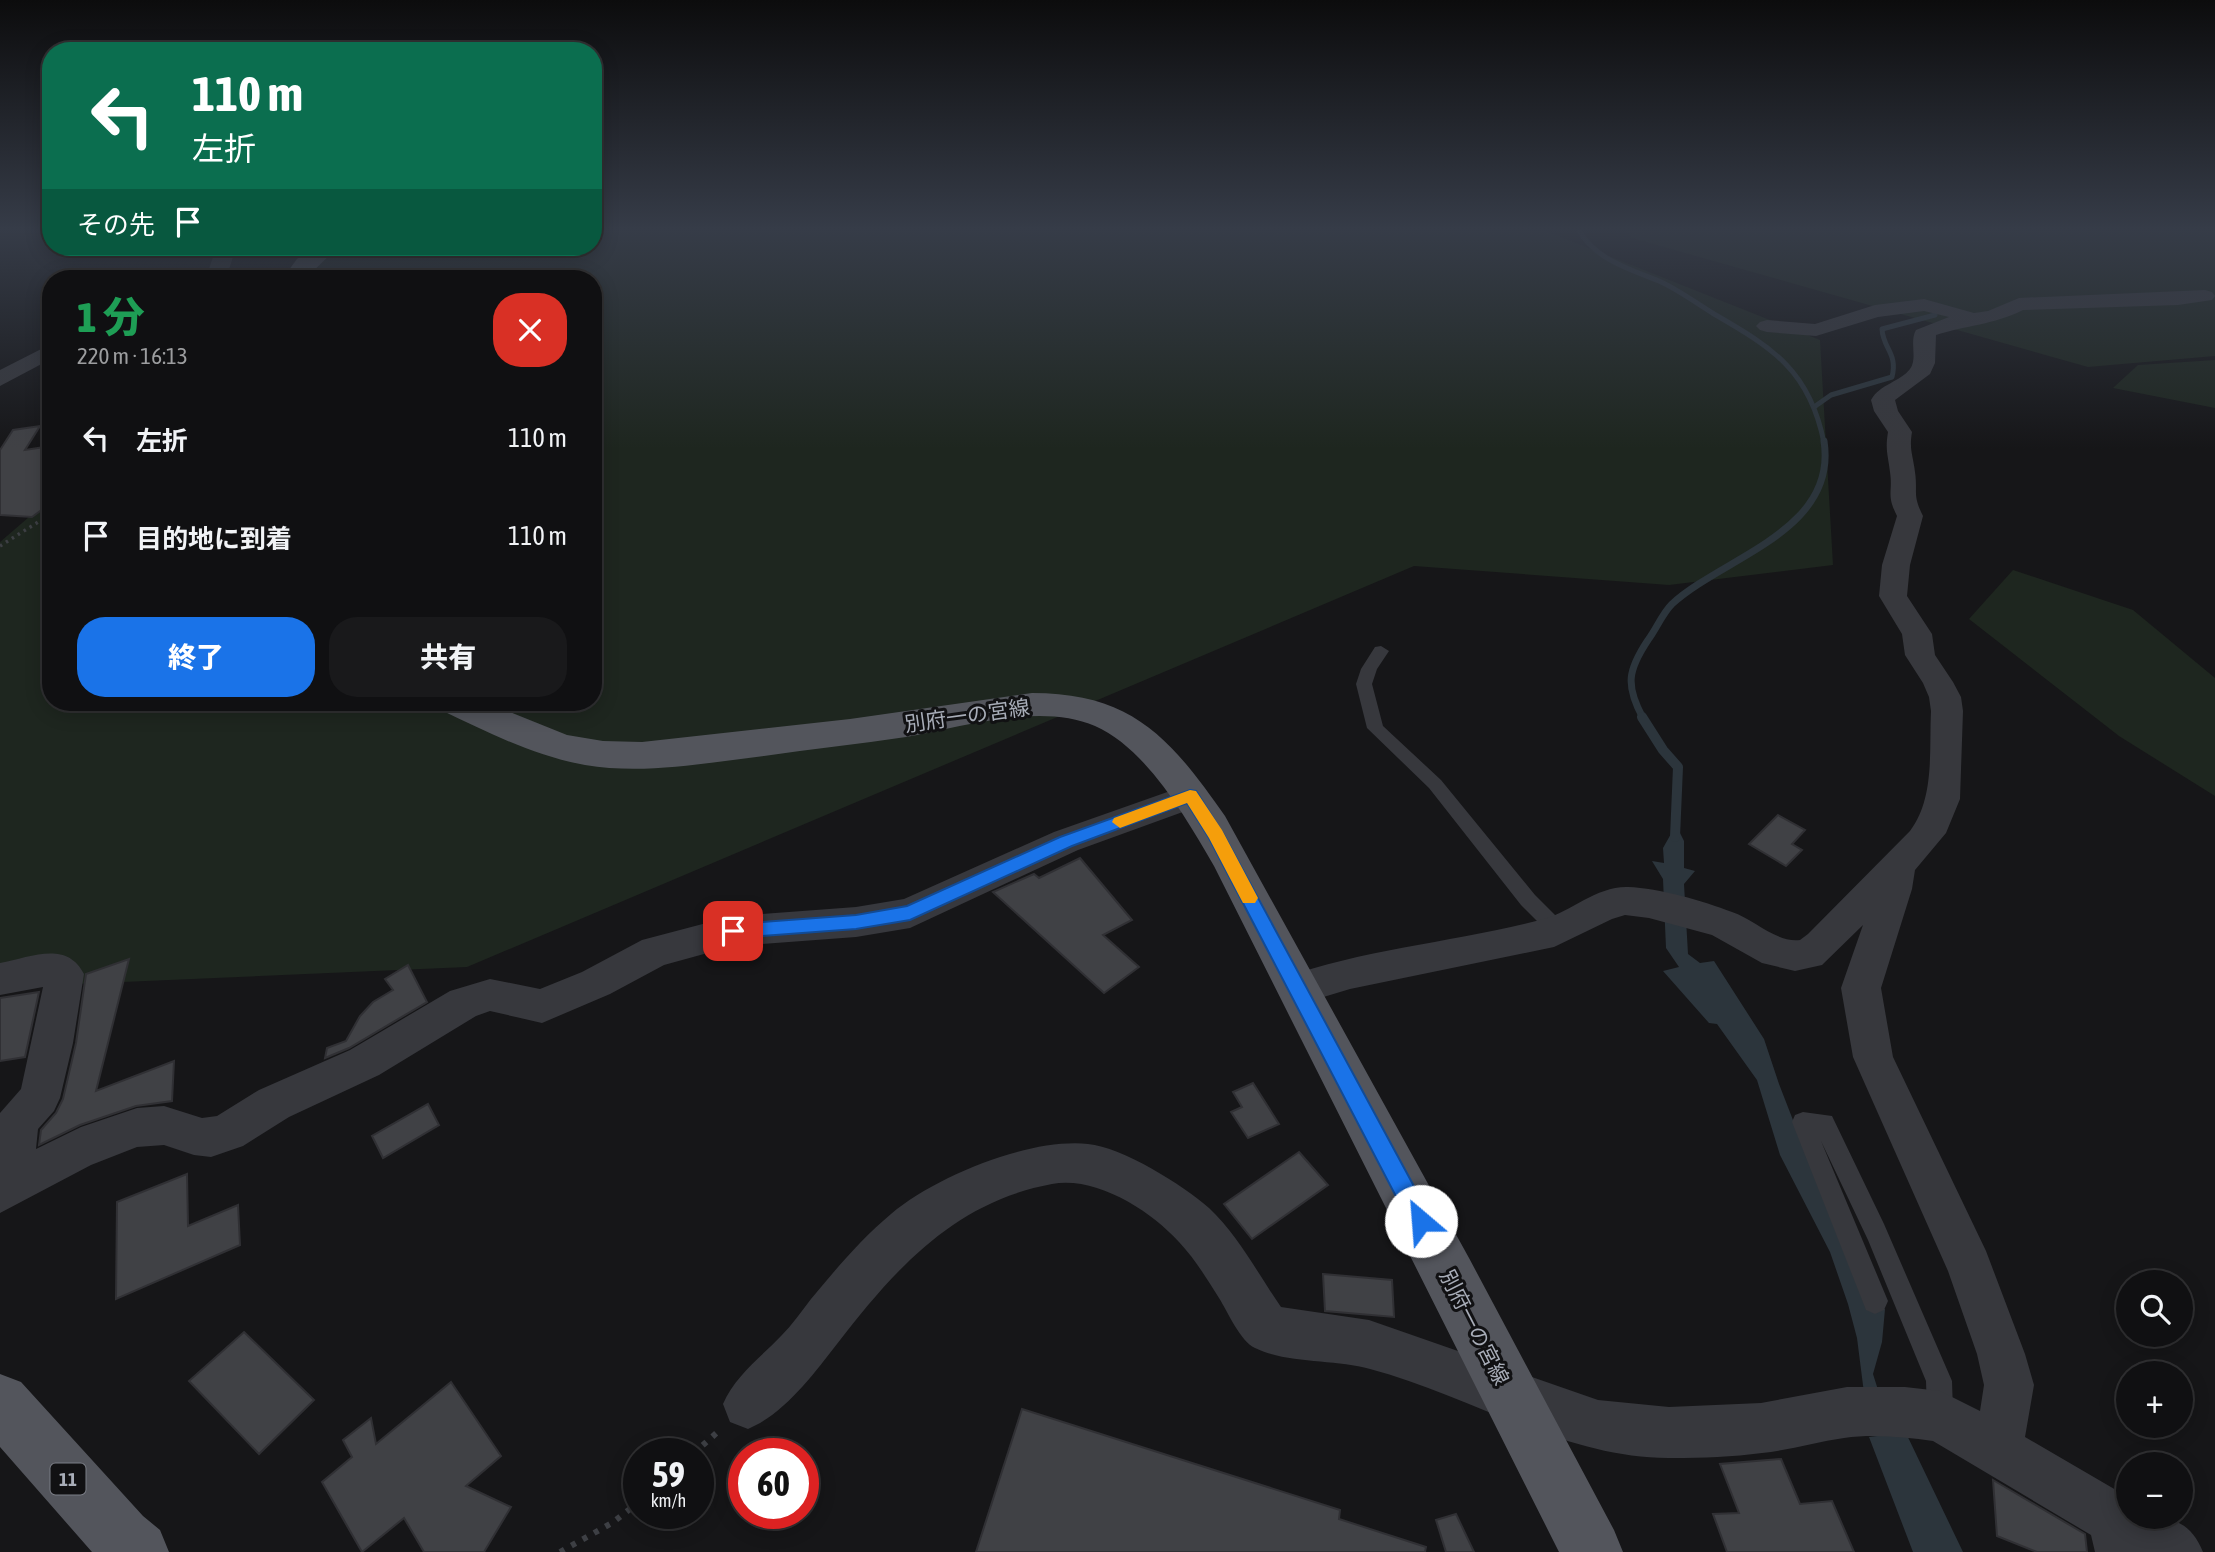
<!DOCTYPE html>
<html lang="ja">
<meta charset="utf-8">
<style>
body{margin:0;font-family:"Asap Condensed","Noto Sans JP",sans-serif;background:#19191b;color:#f1f3f6;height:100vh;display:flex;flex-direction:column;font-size:26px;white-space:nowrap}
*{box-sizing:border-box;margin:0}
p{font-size:23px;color:#9c9d9f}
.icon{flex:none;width:38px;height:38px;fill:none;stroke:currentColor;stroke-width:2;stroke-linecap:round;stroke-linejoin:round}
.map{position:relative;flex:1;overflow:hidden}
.panel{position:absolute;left:42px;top:270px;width:560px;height:441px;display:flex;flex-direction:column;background:#101012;border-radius:28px;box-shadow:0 4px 18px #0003,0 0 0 2px #303032}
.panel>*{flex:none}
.hud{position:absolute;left:42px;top:42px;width:560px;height:214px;border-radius:28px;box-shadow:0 4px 18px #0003,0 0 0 2px #303032;background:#0b6e4f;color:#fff;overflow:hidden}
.tools{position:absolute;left:2116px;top:1270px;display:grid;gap:14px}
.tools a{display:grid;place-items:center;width:77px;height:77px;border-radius:50%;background:#101012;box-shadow:0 4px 18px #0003,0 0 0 2px #303032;font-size:35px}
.speed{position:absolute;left:623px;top:1438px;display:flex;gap:14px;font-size:35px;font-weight:700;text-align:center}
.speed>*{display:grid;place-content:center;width:91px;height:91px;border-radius:50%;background:#101012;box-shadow:0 4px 18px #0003,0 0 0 2px #303032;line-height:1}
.speed small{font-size:18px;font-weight:400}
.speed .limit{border:10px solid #d22;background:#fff;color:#111}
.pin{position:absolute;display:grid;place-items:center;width:60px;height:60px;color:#fff;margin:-30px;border-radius:14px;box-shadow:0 4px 10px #0006}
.me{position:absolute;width:77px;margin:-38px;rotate:333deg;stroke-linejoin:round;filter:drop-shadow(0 0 5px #0008)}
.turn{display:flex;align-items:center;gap:24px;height:147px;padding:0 35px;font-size:32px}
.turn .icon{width:91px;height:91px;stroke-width:2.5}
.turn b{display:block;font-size:49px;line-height:60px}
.then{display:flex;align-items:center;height:66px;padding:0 35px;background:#0003;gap:14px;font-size:26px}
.round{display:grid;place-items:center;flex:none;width:74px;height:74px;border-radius:28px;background:#19191b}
.head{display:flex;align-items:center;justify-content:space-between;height:119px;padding:0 35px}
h1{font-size:42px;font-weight:800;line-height:52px;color:#1e9e55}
.primary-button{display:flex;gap:14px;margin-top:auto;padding:14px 35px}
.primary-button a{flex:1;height:80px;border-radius:28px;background:#1a73e8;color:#fff;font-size:28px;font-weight:800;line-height:80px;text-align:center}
.primary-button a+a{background:#19191b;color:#f1f3f6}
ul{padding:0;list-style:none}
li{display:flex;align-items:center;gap:21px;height:98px;padding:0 35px}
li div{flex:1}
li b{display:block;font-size:26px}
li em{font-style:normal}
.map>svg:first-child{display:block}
.green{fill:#1e261f}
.water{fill:#2c353c}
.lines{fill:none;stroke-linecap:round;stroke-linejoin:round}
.stream-far2{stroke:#2c353c;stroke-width:5}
.stream-far1{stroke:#2c353c;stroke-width:7}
.stream{stroke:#2c353c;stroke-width:10}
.building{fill:#404145;stroke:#303034;stroke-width:2}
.path-far2{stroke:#3d3f44;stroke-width:2.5;stroke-dasharray:2.5 3.5;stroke-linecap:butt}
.path-far1{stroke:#3d3f44;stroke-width:3.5;stroke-dasharray:2.5 4.5;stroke-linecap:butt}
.path{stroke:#3d3f44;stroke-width:6;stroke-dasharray:5 8;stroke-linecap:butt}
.service{fill:#37383d;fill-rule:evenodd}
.minor{fill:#37383d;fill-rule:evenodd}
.primary{fill:#53555c;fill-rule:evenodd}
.route{fill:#1a73e8;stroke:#114b97;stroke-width:2}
.slow{fill:#f59e0b}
.labels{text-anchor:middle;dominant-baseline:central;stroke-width:6;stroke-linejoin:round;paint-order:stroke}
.shield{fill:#111113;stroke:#7b7e86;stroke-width:2}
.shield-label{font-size:19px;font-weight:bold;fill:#a8adb8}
.street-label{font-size:21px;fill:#a8adb8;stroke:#111113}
</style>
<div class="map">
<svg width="2215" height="1552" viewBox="0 0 2215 1552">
<rect width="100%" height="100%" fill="#161618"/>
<g class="green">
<path d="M593 231H1546L1820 340 1833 565 1669 585 1414 566 467 967 30 986 0 970V542L51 498V702H593V278H302L338 247H593Z"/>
<path d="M1627 231H2215V356L2088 367 1632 238Z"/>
<path d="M2215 360V408L2113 388 2138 365Z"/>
<path d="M2013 570 2133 610 2215 678V796L2119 736 1969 619Z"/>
</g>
<path class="water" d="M1676 825 1684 841V868L1695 871 1684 884 1688 954 1700 963 1714 961 1764 1039 1779 1084 1864 1303 1885 1309 1882 1342 1873 1374 1879 1393 1905 1431 1963 1552H1913L1869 1437 1877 1436 1864 1393 1857 1338 1848 1304 1830 1252 1780 1155 1757 1080 1717 1024 1709 1023 1663 971 1679 967 1666 948 1663 879 1652 861 1664 863 1663 848Z"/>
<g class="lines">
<g class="stream-far2">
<path d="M1579 231C1597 260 1629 269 1659 281 1679 290 1696 303 1714 314 1773 348 1810 371 1824 443"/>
<path d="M1814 407 1831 395 1892 377C1898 353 1883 349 1882 329L1935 315"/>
</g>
<path class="stream-far1" d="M1643 718C1625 685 1628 670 1648 640 1657 628 1662 614 1672 604 1723 557 1838 531 1824 441"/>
<path class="stream" d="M1642 717 1663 750 1678 767 1675 837"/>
</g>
<g class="building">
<path d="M40 426 25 450 51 446V503L32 517 0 515V450L13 430Z"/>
<path d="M1778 815 1805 830 1792 844 1802 850 1786 866 1749 844Z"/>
<path d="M1080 858 1132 920 1103 935 1139 967 1104 993 993 892 1034 874 1039 878Z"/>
<path d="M129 959 96 1091 174 1061 172 1101 136 1106 80 1125 39 1145 41 1130 56 1113 63 1099 76 1043 86 974Z"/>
<path d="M408 965 427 1002 349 1048 325 1058 327 1048 346 1041 360 1016 373 1002 393 990 385 979Z"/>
<path d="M39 992 25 1057 0 1061V998Z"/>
<path d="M1253 1083 1279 1124 1248 1138 1231 1112 1242 1107 1233 1092Z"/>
<path d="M428 1104 439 1125 383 1158 372 1136Z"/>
<path d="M1299 1152 1328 1185 1252 1239 1224 1204Z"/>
<path d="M187 1174 188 1226 238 1205 240 1245 116 1299 117 1202Z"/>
<path d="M1323 1274 1392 1280 1394 1317 1325 1311Z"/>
<path d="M244 1332 314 1400 259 1454 189 1381Z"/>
<path d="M451 1382 501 1456 466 1486 511 1507 484 1552H424L404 1518 362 1552 322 1482 352 1457 343 1440 371 1418 376 1444Z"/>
<path d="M1022 1409 1340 1510 1339 1519 1426 1547 1425 1552H976Z"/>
<path d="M1781 1459 1800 1504 1832 1501 1854 1552H1727L1713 1514 1739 1513 1720 1464Z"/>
<path d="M1993 1480 2085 1534 2087 1552H2037L1997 1536Z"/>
<path d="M1456 1514 1474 1552H1446L1436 1520Z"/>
</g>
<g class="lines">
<path class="path-far2" d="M504 254 534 247"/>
<path class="path-far1" d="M0 546 51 514"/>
<g class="path">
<path d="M693 1454 721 1429"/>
<path d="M560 1552 612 1523 639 1502"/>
</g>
<g class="service">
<path d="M1381 646 1389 651 1377 669 1372 684 1383 726 1441 780 1535 895 1557 917 1564 932 1561 938 1554 940 1547 938 1542 926 1521 905 1429 788 1367 728 1356 684 1361 669 1375 647Z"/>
<path d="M1803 1112 1832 1116 1884 1224 1952 1381 1953 1412 1949 1421 1940 1425 1931 1421 1927 1412 1926 1381 1868 1240 1821 1141 1888 1301 1884 1310 1875 1314 1866 1310 1792 1122 1795 1115Z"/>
</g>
<g class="minor">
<path d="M223 247H236L238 251 233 257 226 278H206L214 254Z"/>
<path d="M2205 290 2212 292 2215 296 2212 300 2178 305 2023 310C1993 325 1967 325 1936 335L1935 363 1930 374 1895 400 1898 411 1912 432C1909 450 1913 455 1915 472 1918 493 1912 494 1923 516L1910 565 1907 596 1932 634 1935 655 1953 682 1961 697 1963 711 1960 799 1946 833 1915 870 1912 889 1881 988 1893 1057 1986 1251 2025 1354 2034 1385 2025 1437 2128 1497V1517C2164 1517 2188 1515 2203 1552H2095L2091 1535 1933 1441C1904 1437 1873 1434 1844 1438 1816 1442 1790 1450 1762 1453 1733 1457 1702 1458 1673 1458 1568 1460 1469 1395 1370 1369 1335 1359 1287 1364 1255 1348 1240 1341 1228 1312 1219 1298 1207 1279 1195 1259 1179 1242 1150 1210 1096 1176 1052 1184 954 1202 895 1269 837 1344 813 1375 784 1414 748 1429L730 1422 723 1404C735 1376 760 1358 781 1336 792 1325 801 1312 811 1299 836 1269 861 1239 891 1214 936 1176 1029 1138 1088 1144 1122 1147 1183 1185 1209 1208 1238 1235 1258 1274 1281 1307L1369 1320 1598 1400 1669 1407 1761 1403 1847 1387H1905L1940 1391 1980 1411 1984 1385 1977 1354 1948 1271 1853 1057 1841 988 1863 925 1822 965 1795 971 1762 963 1712 935 1649 918 1625 915 1612 919 1554 947 1350 989 1297 1005 1283 1000 1277 989 1283 978C1368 948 1458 942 1544 919 1572 911 1597 886 1628 887 1659 888 1703 901 1732 912 1754 919 1776 943 1800 940L1808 934 1910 831C1935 798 1929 750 1931 711L1929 697 1923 683 1905 655 1902 634 1879 596 1882 565 1897 516C1886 494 1893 493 1890 472 1888 455 1885 450 1888 432L1874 411 1871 400C1880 384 1900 382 1910 369 1918 358 1909 342 1916 330L1949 317 1924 311 1878 317 1816 336 1767 332 1760 330 1756 326 1760 322 1767 320 1815 324 1875 305 1924 299 1974 313 1988 311 2019 298Z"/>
<path d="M51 344V359L0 386V370Z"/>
<path d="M1190 784 1202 787 1207 796 1202 805 1078 850 910 928 856 937 733 946 664 965 610 994 542 1023 490 1011 476 1016 379 1075 289 1117 243 1146 211 1157 194 1155 164 1145 137 1147 91 1165 0 1213V1113L21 1089 43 987 0 995V963C31 957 67 940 84 974L73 1043 60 1098 54 1111 38 1129 36 1149 81 1127 137 1108 164 1106 202 1118 217 1116 259 1090 350 1050 450 991 490 979 540 989 582 972 642 940 733 916 856 907 904 899 1054 832Z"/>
</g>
<g class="primary">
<path d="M314 247H338L306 278H283L297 259Z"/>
<path d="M1032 693C1133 693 1171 739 1225 816L1469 1258 1614 1530 1623 1552H1559L1214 866C1186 818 1147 749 1095 726 1041 702 962 727 906 737 859 744 812 749 764 756 705 763 644 775 585 765 534 756 487 732 441 710L436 702H485L567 735 603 741 642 742 850 719Z"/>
<path d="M0 1374 21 1382 143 1516 160 1530 169 1552H92L0 1447Z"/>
</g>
</g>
<linearGradient id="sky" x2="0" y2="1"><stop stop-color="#0c0c0d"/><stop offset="0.51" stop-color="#363c48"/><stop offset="1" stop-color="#363c48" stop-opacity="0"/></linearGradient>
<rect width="2215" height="449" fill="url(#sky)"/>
<path class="route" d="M1190 790 1196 791 1224 835 1429 1214 1432 1221 1429 1229 1421 1232 1413 1229 1209 838 1187 803 1072 846 910 920 856 929 733 938 727 936 724 931 727 926 733 924 856 915 907 906 1060 837Z"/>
<path class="slow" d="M1190 790 1196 791 1222 830 1258 898 1255 903H1243L1209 838 1187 803 1120 828 1112 822 1114 818Z"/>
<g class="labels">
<rect class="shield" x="50.5" y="1463.5" width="35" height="31" rx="5"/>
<g class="shield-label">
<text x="68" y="1479">11</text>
</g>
<g class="street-label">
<text transform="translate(967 715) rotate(-8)">別府一の宮線</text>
<text transform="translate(1475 1327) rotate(63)">別府一の宮線</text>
</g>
</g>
</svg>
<div class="tools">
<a><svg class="icon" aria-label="search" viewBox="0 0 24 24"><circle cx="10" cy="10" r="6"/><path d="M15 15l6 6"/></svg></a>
<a>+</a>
<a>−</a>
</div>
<div class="speed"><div>59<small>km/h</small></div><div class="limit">60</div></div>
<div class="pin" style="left:733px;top:931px;background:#d93025"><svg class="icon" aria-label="arrive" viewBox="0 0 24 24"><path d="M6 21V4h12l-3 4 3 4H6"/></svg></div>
<svg class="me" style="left:1421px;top:1221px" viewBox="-20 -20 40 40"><circle r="19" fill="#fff"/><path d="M0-13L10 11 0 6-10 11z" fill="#1a73e8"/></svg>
<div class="hud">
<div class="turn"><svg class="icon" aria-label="left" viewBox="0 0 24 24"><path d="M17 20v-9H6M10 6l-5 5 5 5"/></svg><div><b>110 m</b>左折</div></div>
<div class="then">その先<svg class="icon" aria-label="arrive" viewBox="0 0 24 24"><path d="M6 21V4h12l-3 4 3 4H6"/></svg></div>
</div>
<section class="panel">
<div class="head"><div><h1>1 分</h1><p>220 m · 16:13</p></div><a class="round" style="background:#d93025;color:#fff"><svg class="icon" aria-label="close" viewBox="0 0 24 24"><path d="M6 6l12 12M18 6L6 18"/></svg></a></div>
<ul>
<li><svg class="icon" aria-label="left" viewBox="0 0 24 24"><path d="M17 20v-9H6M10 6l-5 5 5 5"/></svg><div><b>左折</b></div><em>110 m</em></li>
<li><svg class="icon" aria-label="arrive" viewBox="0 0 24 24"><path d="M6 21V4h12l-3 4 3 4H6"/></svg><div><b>目的地に到着</b></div><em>110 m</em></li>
</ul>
<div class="primary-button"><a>終了</a><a>共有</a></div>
</section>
</div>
